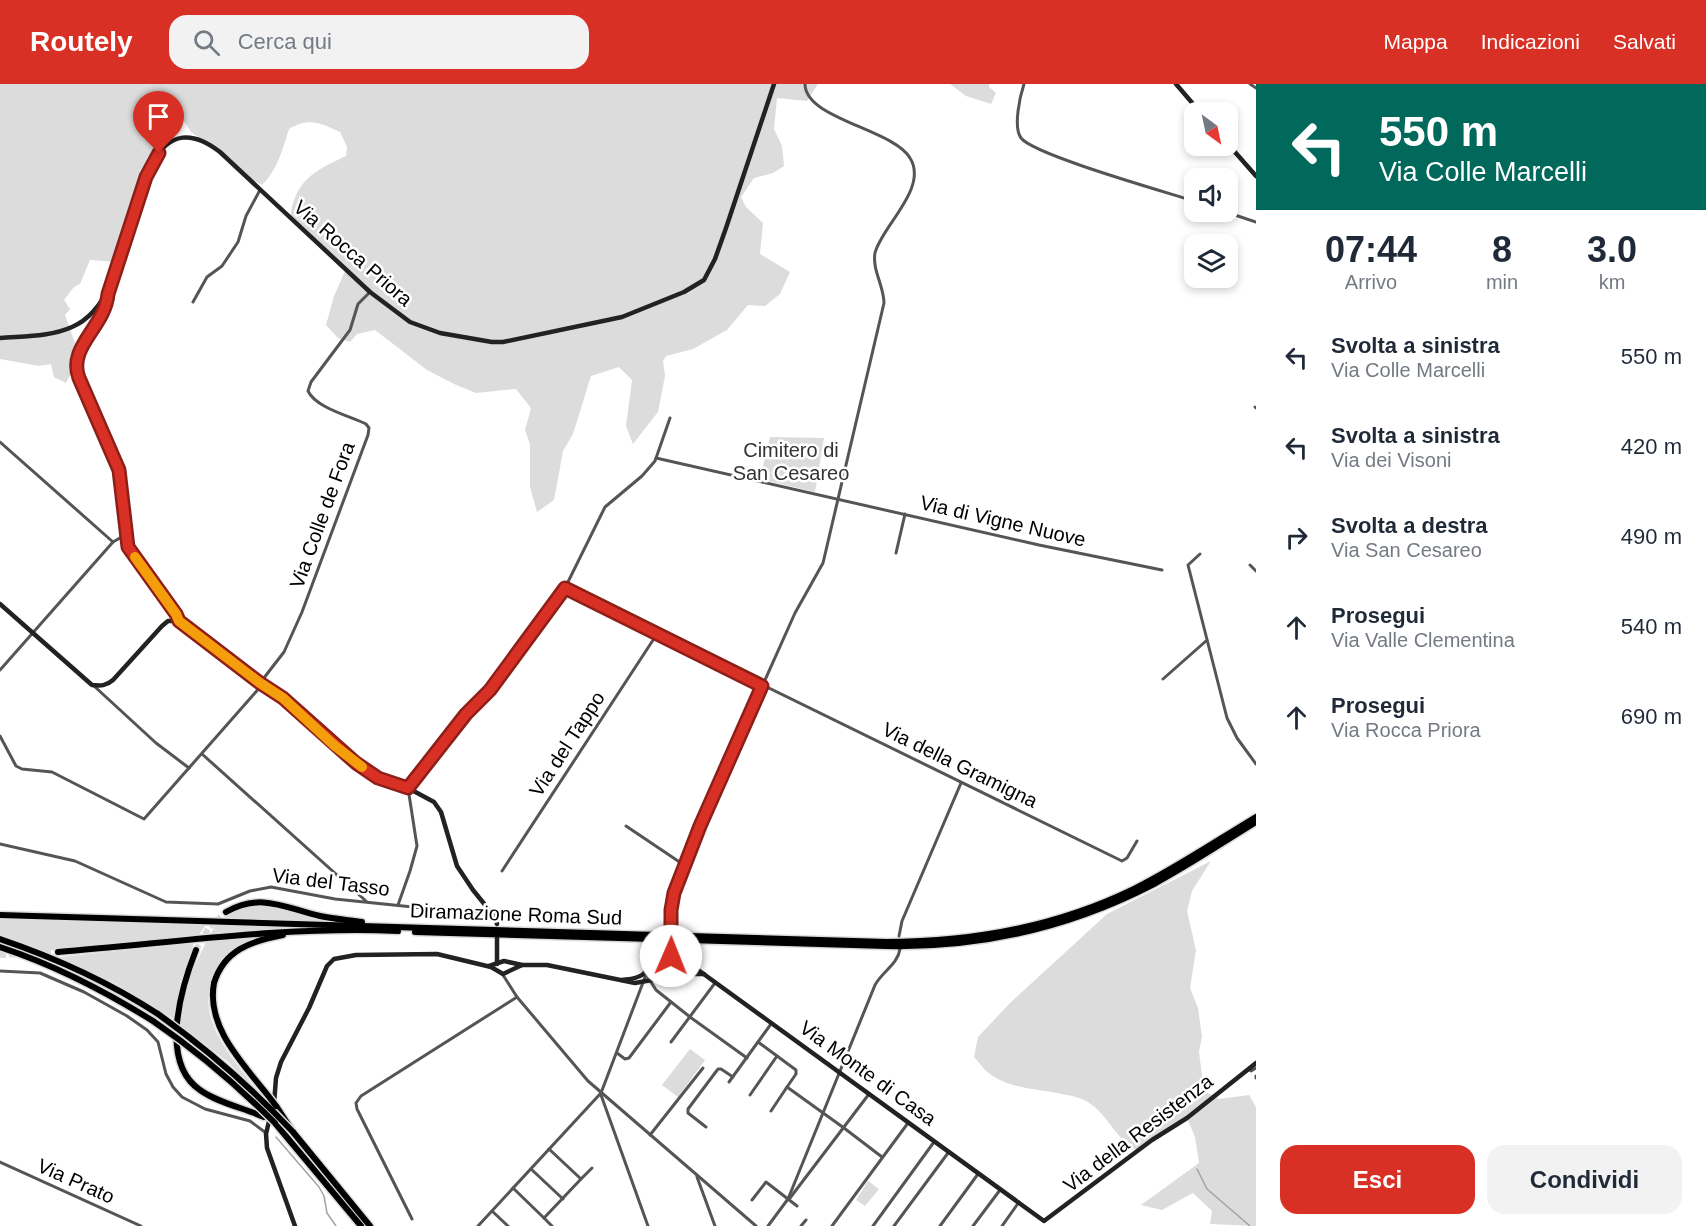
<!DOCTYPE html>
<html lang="it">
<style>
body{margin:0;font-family:Arial,sans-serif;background:#f2f2f3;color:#1f2937;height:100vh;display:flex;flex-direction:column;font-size:22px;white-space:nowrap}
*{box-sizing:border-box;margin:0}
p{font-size:20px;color:#747a83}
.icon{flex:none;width:33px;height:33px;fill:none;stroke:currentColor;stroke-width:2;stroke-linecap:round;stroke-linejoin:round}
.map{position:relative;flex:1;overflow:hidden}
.details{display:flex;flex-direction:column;background:#fff;width:450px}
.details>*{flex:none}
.guide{background:#00695c;color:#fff;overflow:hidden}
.needle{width:39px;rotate:147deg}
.fabs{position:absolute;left:1184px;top:18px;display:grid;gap:12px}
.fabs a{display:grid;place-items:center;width:54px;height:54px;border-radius:12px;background:#fff;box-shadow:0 3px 9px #0003;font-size:30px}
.pin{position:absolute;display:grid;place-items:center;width:51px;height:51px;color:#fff;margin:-62px -26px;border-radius:50% 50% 50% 0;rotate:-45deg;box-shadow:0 0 6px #0007}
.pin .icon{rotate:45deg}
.me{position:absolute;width:66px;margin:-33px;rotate:1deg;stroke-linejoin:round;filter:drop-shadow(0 0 4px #0008)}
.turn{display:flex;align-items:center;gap:21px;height:126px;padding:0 24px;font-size:27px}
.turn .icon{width:78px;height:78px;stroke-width:2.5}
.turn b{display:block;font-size:42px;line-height:51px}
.eta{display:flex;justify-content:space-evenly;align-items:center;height:102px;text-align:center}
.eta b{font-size:36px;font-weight:700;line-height:42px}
.cta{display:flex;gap:12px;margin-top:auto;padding:12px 24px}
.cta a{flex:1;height:69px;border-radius:18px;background:#d93025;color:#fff;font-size:24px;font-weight:700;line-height:69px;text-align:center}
.cta a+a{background:#f2f2f3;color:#1f2937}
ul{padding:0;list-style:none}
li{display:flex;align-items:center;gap:18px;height:90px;padding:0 24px}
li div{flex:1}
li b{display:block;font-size:22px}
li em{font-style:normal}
header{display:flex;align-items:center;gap:36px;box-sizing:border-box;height:84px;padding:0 30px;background:#d93025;color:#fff}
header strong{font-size:28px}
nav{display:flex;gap:33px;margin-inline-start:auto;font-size:21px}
.search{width:420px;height:54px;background:#f2f2f3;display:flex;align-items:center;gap:15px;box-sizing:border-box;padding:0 21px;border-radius:18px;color:#747a83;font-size:22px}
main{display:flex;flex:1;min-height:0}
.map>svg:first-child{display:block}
.green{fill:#dcdcdc}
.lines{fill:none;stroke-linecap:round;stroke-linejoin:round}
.stream{stroke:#a3a3a3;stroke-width:1.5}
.highway-tunnel{stroke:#d9d9d9;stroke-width:6;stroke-dasharray:6 3;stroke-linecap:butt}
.highway-casing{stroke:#dbdbdb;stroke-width:9}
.street{stroke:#555;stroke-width:3}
.secondary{stroke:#222;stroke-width:4.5}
.highway{stroke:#000;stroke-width:6}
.highway-bridge-casing{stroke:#dbdbdb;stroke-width:9;stroke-linecap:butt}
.street-bridge{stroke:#555;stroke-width:3}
.highway-bridge{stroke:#000;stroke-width:6}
.route-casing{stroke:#8d1f18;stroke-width:15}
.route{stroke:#d93025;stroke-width:10}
.slow{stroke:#f59e0b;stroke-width:10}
.labels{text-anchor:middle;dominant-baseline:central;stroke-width:5;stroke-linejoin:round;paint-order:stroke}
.street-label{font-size:20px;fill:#000;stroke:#fff}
.park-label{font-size:20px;fill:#333;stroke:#fff}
</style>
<header>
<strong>Routely</strong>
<div class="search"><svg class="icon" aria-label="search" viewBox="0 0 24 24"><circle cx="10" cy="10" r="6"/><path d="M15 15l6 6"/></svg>Cerca qui</div>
<nav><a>Mappa</a><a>Indicazioni</a><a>Salvati</a></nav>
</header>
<main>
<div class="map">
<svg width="1256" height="1142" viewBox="0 0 1256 1142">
<rect width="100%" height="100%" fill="#fff"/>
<g class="green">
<path d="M0 0H818L807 17 777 14 774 45 782 62 784 82 773 89 754 94 741 113 746 123 763 139 760 170 790 188 780 210 765 222 748 221 727 246 693 265 666 272 663 277 665 292 658 328 633 360 626 342 632 296 619 283 591 292 573 350 563 367 554 416 537 428 530 403V360L525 346 531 324 516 305 476 309 454 300 427 286 375 246 357 250 350 258 338 254 326 241 334 212 346 185 290 134C295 96 314 87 346 72L347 63 340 48C320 39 309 33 289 45 283 64 277 87 262 101L244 92 215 65 191 48 178 28 173 30 148 89 115 178 90 176 80 200 74 203 64 216 70 225 65 231 76 262V281L66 299 54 293 51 280 39 282 0 275Z"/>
<path d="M950 0H989V3L996 9 991 20 966 12Z"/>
<path d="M770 353 824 354 815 408 760 395Z"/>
<path d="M1211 777 1192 807 1187 827 1196 866 1190 904 1198 924 1202 953 1199 968 1204 1007 1219 1015 1249 1011 1256 1023V1142L1210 1140 1212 1127 1193 1109 1162 1126 1141 1121 1199 1079 1195 1053 1187 1034 1138 1067C1115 1056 1107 1027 1084 1016 1076 1012 1066 1011 1057 1009 1034 1005 1009 1004 990 990 984 986 979 978 974 973L978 953 1010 919 1107 830Z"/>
<path d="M263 820 284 823 323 837 222 835 240 824Z"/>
<path d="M0 833 25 835 206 841 198 852 43 867 0 852Z"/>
<path d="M216 841 330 844 211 849Z"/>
<path d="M257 854C248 859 236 864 228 870 221 876 216 884 213 893 195 937 234 975 258 1008L228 978 179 940 189 894 206 858Z"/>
<path d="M194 859 180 898 174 935 113 898 60 873Z"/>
<path d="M672 873 680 875 694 884 685 888 654 894 647 890C653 876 658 875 672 873Z"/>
<path d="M690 965 705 976 678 1013 662 1001Z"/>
<path d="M868 1097 879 1105 865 1122 856 1116Z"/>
</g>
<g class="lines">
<g class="stream">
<path d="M276 1053 319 1103 324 1112 327 1129 336 1142"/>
<path d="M1197 1085 1207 1105 1250 1142"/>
</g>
<g class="highway-tunnel">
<path d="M196 866 208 845 226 828"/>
<path d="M0 871 58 868"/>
</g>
<defs>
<g id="highway">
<path d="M226 828C261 808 285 824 320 832 334 835 348 836 362 838"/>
<path d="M0 831 886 858C972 858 1056 843 1134 805 1176 784 1216 757 1256 733"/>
<path d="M415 848 886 862C980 864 1071 843 1154 800 1189 781 1222 759 1256 738"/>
<path d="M0 855C56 874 109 898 158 930"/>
<path d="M0 863C55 881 105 907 153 937"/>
<path d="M196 866C181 904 159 978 200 1006 218 1019 244 1024 264 1033"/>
<path d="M58 868C172 859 284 842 398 847"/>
<path d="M214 899C224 866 251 857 283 851"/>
<path d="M276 1022 293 1048 370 1142"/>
<path d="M275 1039 361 1142"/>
</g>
</defs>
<use href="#highway" class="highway-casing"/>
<g class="street">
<path d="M1024 0C1020 12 1013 43 1021 54 1034 71 1166 108 1194 117"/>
<path d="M1250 0 1256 4"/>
<path d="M1226 128 1256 138"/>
<path d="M108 210C105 240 75 257 75 285L119 386 128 463 176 530 179 537"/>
<path d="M193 218 207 193 222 182 238 158 246 132 260 106"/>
<path d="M1255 323 1256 324"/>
<path d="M0 358 113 458"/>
<path d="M656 374 1039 461 1162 486"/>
<path d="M896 469 905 430"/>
<path d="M1200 470 1188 481 1227 634 1237 654 1256 680"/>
<path d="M1250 481 1256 487"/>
<path d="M565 504 1122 777 1127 774 1137 757"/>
<path d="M0 586 113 458 125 451"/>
<path d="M1163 595 1206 557"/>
<path d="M260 599 284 568 302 528 368 351 369 344 366 340C350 332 316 324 308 307L311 298 350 246 358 220 370 208"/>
<path d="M94 602 156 659 189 684"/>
<path d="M0 652 16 682 22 685 52 688 144 735 262 601"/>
<path d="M202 670 366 817"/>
<path d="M626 742 684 781"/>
<path d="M0 760 75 777 166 818 218 820 250 807 271 803 335 815 481 830 492 829"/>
<path d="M502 787 657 550"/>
<path d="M398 821 410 787 417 762 408 704 467 630 490 606 565 504 605 423 642 392 655 377 670 334"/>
<path d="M671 839 674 812 701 739 795 529 823 479 884 219C884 202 872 186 875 169 881 143 929 104 910 74 893 45 805 35 805 0"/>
<path d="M899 852 902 837 961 699"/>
<path d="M0 887 40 889 84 908 127 932 147 946 158 958 166 990 173 1003 182 1013 205 1025 250 1037 266 1049"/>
<path d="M646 890 656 906 690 933 747 974"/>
<path d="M503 891 517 913 588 997 756 1142"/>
<path d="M671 958 715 899"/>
<path d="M758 958 796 986V990L787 1003 844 1044"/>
<path d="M617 969 625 975 629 974 671 918"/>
<path d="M1249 985 1251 987 1256 984"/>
<path d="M1256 992V994"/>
<path d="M729 998 771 940"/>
<path d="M601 1011 648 1142"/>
<path d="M750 1011 777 972"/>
<path d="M771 1027 787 1003"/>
<path d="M706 1043 688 1029V1025L718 985H721L733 993"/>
<path d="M844 1044 882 1073"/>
<path d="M650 1051 703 984"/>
<path d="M549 1065 581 1095 592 1084"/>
<path d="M0 1078 141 1142"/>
<path d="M531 1085 563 1115"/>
<path d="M697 1093 715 1142"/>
<path d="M513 1104 544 1134 581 1095"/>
<path d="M790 1114 869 1010"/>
<path d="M752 1116 766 1098 797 1122"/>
<path d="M492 1127 508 1142"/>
<path d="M544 1134 552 1142"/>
<path d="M412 1135 357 1025 356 1019 361 1012 517 913"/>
<path d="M478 1142 601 1009 647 888"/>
<path d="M768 1142 788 1115 875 901C882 888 898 880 900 865"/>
<path d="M801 1142 806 1136"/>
<path d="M832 1142 908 1039"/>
<path d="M873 1142 934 1058"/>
<path d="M894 1142 948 1069"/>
<path d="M940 1142 978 1090"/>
<path d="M973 1142 1000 1106"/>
<path d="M1002 1142 1019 1118"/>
</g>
<g class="secondary">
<path d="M1176 0 1200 28"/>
<path d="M1227 59 1256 92"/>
<path d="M0 254C23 252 50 253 72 243 123 222 130 125 152 79 170 47 193 47 220 68L370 208 410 238 440 249 492 258H503L622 233 684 208 704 196 715 175 726 144 774 0"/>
<path d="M0 520 92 601C101 602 106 602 113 596L162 542 168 537H179L260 599 283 614 356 679 378 694 408 704 434 718 441 728 457 782 473 806 494 832 497 840"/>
<path d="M497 854V880"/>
<path d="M489 882 504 877 522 881H547L635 899 685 890H704"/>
<path d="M622 896C629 895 636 895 642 891 648 887 649 880 654 875 661 869 676 871 683 875L1044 1137 1152 1056 1187 1034 1256 979"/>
<path d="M274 1020 276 994 281 978 309 924 327 882 334 875 356 871 437 870 491 883 503 890 522 881"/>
<path d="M270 1033 266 1050 267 1064 295 1142"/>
</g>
<use href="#highway" class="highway"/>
<defs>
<g id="highway-bridge">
<path d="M214 899C205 947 250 986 276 1022"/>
<path d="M158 930C207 965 252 1004 293 1048"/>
<path d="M153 937C197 967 237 1001 275 1039"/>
</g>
</defs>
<use href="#highway-bridge" class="highway-bridge-casing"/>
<path class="street-bridge" d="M671 865V839"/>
<use href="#highway-bridge" class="highway-bridge"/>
</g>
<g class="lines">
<defs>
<path id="route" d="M159 69 146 93 108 210C105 243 67 263 79 294L119 386 128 463 176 530 179 537 260 599 283 614 356 679 378 694 408 704 466 630 490 606 565 504 762 602 700 742 674 809 671 826V872"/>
</defs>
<use href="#route" class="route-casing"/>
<use href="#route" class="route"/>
<path class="slow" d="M135 473 176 530 179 537 260 599 283 614 335 662 362 683"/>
</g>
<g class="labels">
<g class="street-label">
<text transform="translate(353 169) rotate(41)">Via Rocca Priora</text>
<text transform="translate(322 431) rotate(-70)">Via Colle de Fora</text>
<text transform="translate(1003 437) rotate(13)">Via di Vigne Nuove</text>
<text transform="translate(567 660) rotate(-57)">Via del Tappo</text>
<text transform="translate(960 681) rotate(26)">Via della Gramigna</text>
<text transform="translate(331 798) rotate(7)">Via del Tasso</text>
<text transform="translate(516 830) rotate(2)">Diramazione Roma Sud</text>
<text transform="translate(868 989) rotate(36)">Via Monte di Casa</text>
<text transform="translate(1138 1049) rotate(-37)">Via della Resistenza</text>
<text transform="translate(76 1097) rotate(24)">Via Prato</text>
</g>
<g class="park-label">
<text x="791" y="366">Cimitero di<tspan x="791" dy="23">San Cesareo</tspan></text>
</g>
</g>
</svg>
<div class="fabs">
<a><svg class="needle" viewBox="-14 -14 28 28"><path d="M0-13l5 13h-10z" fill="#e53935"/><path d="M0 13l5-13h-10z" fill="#747a83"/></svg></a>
<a><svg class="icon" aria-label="sound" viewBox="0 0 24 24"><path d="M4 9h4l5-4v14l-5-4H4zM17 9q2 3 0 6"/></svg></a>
<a><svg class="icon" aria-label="layers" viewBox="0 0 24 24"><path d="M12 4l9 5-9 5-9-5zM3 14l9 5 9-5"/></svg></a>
</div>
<div class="pin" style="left:159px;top:69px;background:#d93025"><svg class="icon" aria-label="arrive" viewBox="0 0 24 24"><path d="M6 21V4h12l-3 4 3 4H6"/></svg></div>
<svg class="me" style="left:671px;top:872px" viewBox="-20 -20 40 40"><circle r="19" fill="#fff"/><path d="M0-13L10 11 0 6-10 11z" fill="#d93025"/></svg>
</div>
<section class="details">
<div class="guide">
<div class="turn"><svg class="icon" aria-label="left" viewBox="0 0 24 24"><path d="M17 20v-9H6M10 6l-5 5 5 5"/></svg><div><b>550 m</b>Via Colle Marcelli</div></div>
</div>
<div class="eta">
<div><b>07:44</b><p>Arrivo</p></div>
<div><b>8</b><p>min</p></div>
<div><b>3.0</b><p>km</p></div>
</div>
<ul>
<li><svg class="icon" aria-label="left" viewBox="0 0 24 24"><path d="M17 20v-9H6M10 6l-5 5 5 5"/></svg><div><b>Svolta a sinistra</b><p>Via Colle Marcelli</p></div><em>550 m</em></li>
<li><svg class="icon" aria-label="left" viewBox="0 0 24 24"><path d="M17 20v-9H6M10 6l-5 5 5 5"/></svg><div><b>Svolta a sinistra</b><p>Via dei Visoni</p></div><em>420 m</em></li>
<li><svg class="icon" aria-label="right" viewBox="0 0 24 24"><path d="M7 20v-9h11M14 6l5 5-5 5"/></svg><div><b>Svolta a destra</b><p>Via San Cesareo</p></div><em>490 m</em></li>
<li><svg class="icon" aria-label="ahead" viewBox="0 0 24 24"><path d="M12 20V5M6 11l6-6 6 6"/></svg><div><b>Prosegui</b><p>Via Valle Clementina</p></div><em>540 m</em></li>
<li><svg class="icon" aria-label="ahead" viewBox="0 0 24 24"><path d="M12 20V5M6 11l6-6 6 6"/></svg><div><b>Prosegui</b><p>Via Rocca Priora</p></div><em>690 m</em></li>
</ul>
<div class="cta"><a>Esci</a><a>Condividi</a></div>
</section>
</main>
